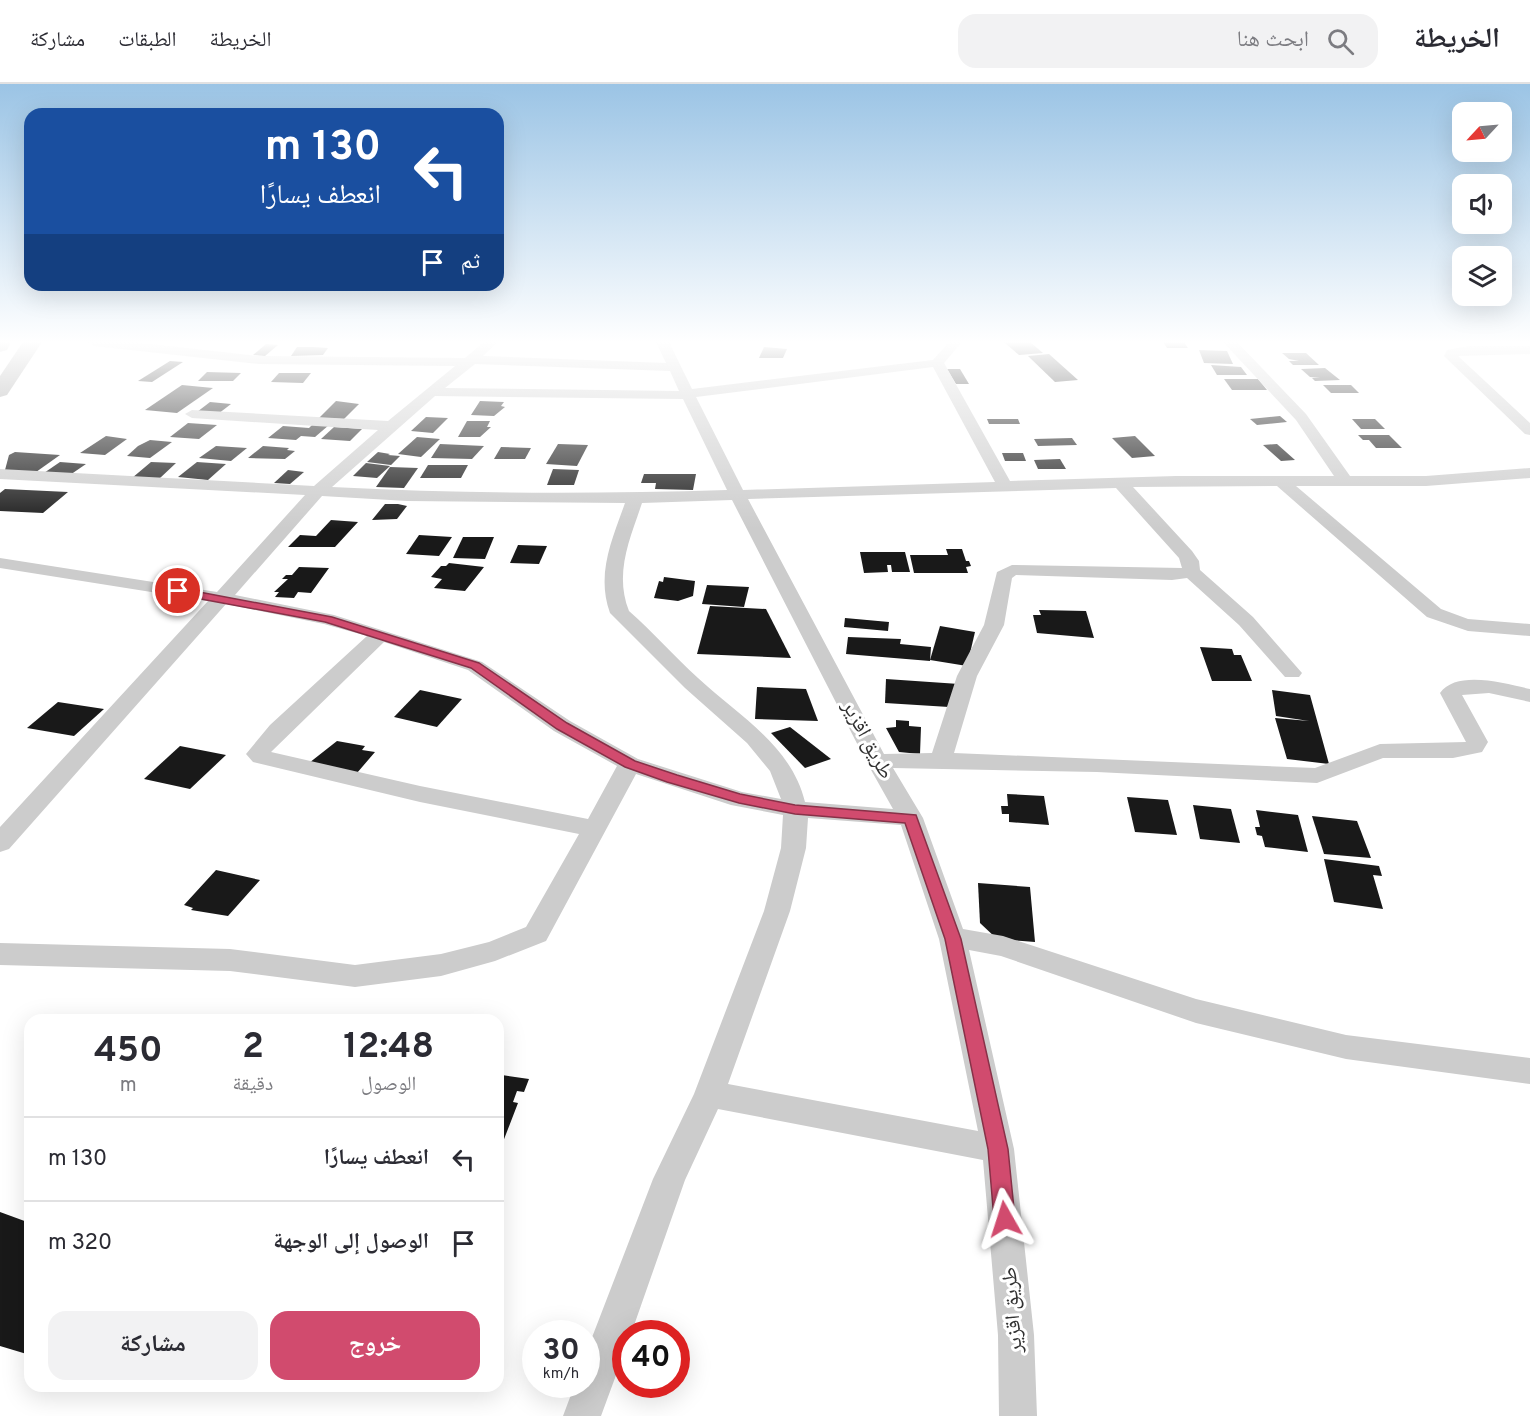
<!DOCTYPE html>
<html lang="ar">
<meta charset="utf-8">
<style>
body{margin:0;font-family:Overpass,"Noto Naskh Arabic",sans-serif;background:#f2f2f3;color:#2b2b33;direction:rtl;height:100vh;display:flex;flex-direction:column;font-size:22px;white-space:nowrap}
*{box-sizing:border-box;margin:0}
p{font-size:20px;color:#7c7c81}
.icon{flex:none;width:33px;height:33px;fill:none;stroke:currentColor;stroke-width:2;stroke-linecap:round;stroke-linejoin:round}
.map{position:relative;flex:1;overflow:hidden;direction:ltr}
.details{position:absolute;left:24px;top:930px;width:480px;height:378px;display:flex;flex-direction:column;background:#fff;border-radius:18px;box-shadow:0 6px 24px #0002;direction:rtl}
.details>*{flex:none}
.hud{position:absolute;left:24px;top:24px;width:480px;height:183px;border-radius:18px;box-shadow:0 6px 24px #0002;direction:rtl;background:#1a4fa0;color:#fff;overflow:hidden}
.needle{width:39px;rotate:244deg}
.fabs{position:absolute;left:1452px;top:18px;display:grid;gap:12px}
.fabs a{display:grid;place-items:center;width:60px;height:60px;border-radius:12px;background:#fff;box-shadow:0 6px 24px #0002;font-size:30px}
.speed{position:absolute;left:522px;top:1236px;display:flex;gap:12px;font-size:30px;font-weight:700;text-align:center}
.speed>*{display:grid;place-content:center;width:78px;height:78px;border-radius:50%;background:#fff;box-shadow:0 6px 24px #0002;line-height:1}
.speed small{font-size:15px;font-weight:400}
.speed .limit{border:9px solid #d22;background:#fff;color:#111}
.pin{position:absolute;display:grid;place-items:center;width:51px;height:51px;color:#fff;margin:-26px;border:3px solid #fff;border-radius:50%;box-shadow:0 2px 6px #0007}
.me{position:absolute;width:66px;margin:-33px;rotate:354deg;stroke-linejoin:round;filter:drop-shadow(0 0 4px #0008)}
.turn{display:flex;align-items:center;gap:21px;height:126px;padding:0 24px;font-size:27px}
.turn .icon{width:78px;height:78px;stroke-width:2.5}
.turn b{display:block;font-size:42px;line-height:51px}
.then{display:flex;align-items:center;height:57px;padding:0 24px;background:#0003;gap:12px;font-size:22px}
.eta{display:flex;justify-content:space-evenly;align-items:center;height:102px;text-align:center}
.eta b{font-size:36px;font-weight:700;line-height:42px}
.button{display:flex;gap:12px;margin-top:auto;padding:12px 24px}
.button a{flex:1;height:69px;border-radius:18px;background:#d14b6e;color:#fff;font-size:24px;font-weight:700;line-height:69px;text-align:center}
.button a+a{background:#f2f2f3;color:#2b2b33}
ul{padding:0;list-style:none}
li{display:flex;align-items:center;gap:18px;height:84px;padding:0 24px;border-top:2px solid #e1e1e2}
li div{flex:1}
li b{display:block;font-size:22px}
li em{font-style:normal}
header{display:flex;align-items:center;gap:36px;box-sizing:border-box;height:84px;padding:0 30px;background:#fff;border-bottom:2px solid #e1e1e2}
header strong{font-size:28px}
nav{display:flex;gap:33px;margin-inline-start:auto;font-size:21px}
.search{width:420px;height:54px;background:#f2f2f3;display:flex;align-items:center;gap:15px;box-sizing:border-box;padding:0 21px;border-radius:18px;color:#7c7c81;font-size:22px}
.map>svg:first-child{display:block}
.building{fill:#191919}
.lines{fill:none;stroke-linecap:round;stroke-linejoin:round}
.minor{fill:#ccc;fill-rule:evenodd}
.highway{fill:#999;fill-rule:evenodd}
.route{fill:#d14b6e;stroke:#883148;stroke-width:1.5}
.labels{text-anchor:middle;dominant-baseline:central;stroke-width:6;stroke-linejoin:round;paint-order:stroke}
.street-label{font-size:21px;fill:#323232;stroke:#fff}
</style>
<header>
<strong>الخريطة</strong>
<div class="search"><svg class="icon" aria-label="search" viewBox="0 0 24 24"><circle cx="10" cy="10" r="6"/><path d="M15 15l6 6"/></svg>ابحث هنا</div>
<nav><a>الخريطة</a><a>الطبقات</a><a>مشاركة</a></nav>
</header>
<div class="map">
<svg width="1530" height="1332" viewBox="0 0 1530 1332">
<rect width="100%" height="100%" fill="#fff"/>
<g class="building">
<path d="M1004 258H1030L1043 269 1019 271Z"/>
<path d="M1163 258H1184L1188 264H1167Z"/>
<path d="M266 260 278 261 265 272 253 271Z"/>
<path d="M297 263H314L328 264 323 271 291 272Z"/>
<path d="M764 263 787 265 783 274H759Z"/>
<path d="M1199 266 1227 267 1233 280 1204 279Z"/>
<path d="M1282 269H1306L1319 281H1293L1289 277H1299L1289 275Z"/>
<path d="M1049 270 1078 296 1055 298 1028 272Z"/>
<path d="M170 277 183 278 152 298 138 297Z"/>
<path d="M1211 281 1241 283 1247 291H1217Z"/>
<path d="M1325 284 1340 296 1315 297 1312 294H1320L1310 293 1301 285Z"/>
<path d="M947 285H960L969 300H956Z"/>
<path d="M207 288 241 289 233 297H198Z"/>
<path d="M279 289H311L303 299 271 298Z"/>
<path d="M1224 295H1258L1267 306H1232Z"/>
<path d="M182 301 213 304 177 329 145 326Z"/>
<path d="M1323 301H1351L1359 309H1331Z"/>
<path d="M336 317 359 320 344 335 319 334Z"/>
<path d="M480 317 504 318 501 322 505 323 494 332 471 331Z"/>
<path d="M210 318 231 320 218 330 197 328Z"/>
<path d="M1280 332 1287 338 1257 341 1250 335Z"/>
<path d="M426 333 448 334 433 349 411 347Z"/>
<path d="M987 335H1018L1020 340H989Z"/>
<path d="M1352 335H1375L1385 345H1361Z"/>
<path d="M467 337H490L487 343H491L480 353H458Z"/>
<path d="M188 339 217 341 199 355 170 353Z"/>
<path d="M313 340 329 341 315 353 301 352 296 356 268 354 283 342 309 344Z"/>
<path d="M334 343 362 345 350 357 321 355Z"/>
<path d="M1358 351H1389L1402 364H1376L1369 356H1363Z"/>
<path d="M106 352 127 355 105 371 80 369Z"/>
<path d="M1135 352 1155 372 1132 374 1112 354Z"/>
<path d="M417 353 440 355 421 373 398 370Z"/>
<path d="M1072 354 1077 361 1038 362 1034 355Z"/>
<path d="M150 356 172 358 150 374 127 372 138 362Z"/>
<path d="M440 360 484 362 472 375 431 374Z"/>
<path d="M558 360 588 361 577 382 546 380Z"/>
<path d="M1277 360 1295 376 1281 377 1263 361Z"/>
<path d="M216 362 247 364 231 377 199 374Z"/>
<path d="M263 362 289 364 287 366 295 367 285 375 248 374Z"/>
<path d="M501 363 531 364 525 375H494Z"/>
<path d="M15 368 60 371 29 393 5 386 9 371Z"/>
<path d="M378 368 390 370 388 371 400 372 391 381 367 378Z"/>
<path d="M1002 369H1023L1026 377H1005Z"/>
<path d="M1060 375 1066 385H1038L1034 376Z"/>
<path d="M60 378 86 380 67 393 41 391Z"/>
<path d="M151 378 176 379 159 395 132 394Z"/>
<path d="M197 378 226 380 208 396 178 393Z"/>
<path d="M366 379 390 382 377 394 353 392Z"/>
<path d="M428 381H468L461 394H420Z"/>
<path d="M390 383 418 384 404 404 376 403Z"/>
<path d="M553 385 579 386 574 401H547Z"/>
<path d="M288 386 304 388 290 400 274 399Z"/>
<path d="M644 390H696L693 406 655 405 656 399H641Z"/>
<path d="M5 405 68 408 43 429 0 427V409Z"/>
<path d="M385 420H398L407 422 397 435 372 436Z"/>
<path d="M331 436 358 438 335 463H288L300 451 316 452Z"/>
<path d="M419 451 452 453 439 472 406 470Z"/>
<path d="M463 453H494L485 475 453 474Z"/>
<path d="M518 461 547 462 539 480 510 479Z"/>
<path d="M946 465H962L966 477H969L971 482 966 483 968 489H914L910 471H948Z"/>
<path d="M860 468H905L910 488H892L891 481H887L888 488 864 489Z"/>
<path d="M449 479 484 483 465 507 434 504 442 495 431 493 441 482H446Z"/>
<path d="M299 483 329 484 311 509 298 508 294 514 275 513 279 508H274L288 495H282L286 491H292Z"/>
<path d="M664 493 695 497 693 512 678 517 654 514 659 497 663 498Z"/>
<path d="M707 501 749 503 744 523 702 520Z"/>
<path d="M710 522 766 525 791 574 697 570Z"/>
<path d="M1039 526 1086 527 1094 554 1037 549 1033 531H1041Z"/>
<path d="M845 534 889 538 888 547 844 543Z"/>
<path d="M940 542 975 548 967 582 930 576Z"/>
<path d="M848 553 901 555 900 560 931 563 930 577 846 570Z"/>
<path d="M1200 563 1232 565 1234 571H1241L1252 597H1212Z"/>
<path d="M886 595 959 600 949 623 885 619Z"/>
<path d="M757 603 806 605 818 637 755 635Z"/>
<path d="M420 606 462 615 437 643 394 633Z"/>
<path d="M1272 606 1310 611 1329 680 1287 675 1275 634 1309 637 1276 632Z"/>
<path d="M58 618 104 625 74 652 27 644Z"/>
<path d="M896 636 909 637V642L921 643 920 670 899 668 886 644 896 643Z"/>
<path d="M790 643 831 675 805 684 771 649Z"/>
<path d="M337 657 365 662 362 666 375 668 357 689 309 679Z"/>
<path d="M180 662 226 671 190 705 144 695Z"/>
<path d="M1007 710 1044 712 1049 741 1009 738V730H1002L1001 722H1008Z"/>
<path d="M1127 713 1168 716 1177 751 1135 748Z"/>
<path d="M1193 721 1231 725 1240 759 1200 755Z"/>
<path d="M1256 726 1298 731 1308 768 1265 763 1262 752 1257 751 1255 743H1260Z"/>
<path d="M1312 732 1357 737 1371 774 1324 770Z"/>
<path d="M1324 775 1379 782 1382 792 1373 791 1383 825 1334 818Z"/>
<path d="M216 786 260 796 228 832 191 826 193 824 184 821Z"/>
<path d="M978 799 1030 803 1035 858 997 855 980 839Z"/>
<path d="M498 987 504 988 502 991 529 995 524 1008 517 1007 513 1018 518 1019 501 1063H498Z"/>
<path d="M0 1128 30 1139V1271L0 1262Z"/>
</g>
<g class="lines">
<g class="minor">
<path d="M88 258H133L259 272 465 274 484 258H498L483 272 666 279 656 258H669L692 305 933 276 949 258H962L944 279 1010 397 1176 392H1334L1296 336 1223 258H1237L1306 330 1350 392H1426L1530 384V394L1426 402H1296L1441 525 1468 535 1530 540V552L1468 547 1427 533 1277 402 1133 403 1192 467 1199 477 1200 486 1253 533 1302 589 1299 593H1285L1239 541 1187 494 1172 496 1016 491 1012 494 1004 541 977 592 954 669 1315 684 1380 660 1466 658 1440 609C1457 585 1507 600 1530 605V618L1489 609 1462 611 1488 658 1482 668 1453 674H1383L1317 699 1097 688 893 684 923 734 963 845 1003 852 1196 915 1346 951 1530 974V1000L1346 975 1196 939 1001 872 969 866 1014 1065 1034 1251 1037 1332H999L998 1251 983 1076 718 1025 685 1096 631 1250H626V1264L601 1332H563L575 1300H586V1269L653 1095 694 1010 764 827 781 764 783 731 731 721 636 690 546 857 495 877 441 892 355 903 230 887 0 881V859L230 865 355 881 441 870 489 858 526 843 579 750 420 718 253 678 246 670 270 641 367 552 324 540 226 520 9 765 0 768V743L208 517 0 484V474L217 508 305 411 0 395V385L314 402 378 346 192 334 185 330 192 326 388 337 455 282 259 280 94 262ZM475 280 670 287 679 307 445 304ZM933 283 995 398 743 406 696 313ZM435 312 683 315 727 406C595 410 463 410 332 403ZM1116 404 1179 474 1182 484 1012 481 997 488 984 541 957 592 932 669 884 670 748 415ZM322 412 407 417 625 419C612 456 596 490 610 529L685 604 747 659 770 687 781 715 742 708 638 675 570 637 482 578 334 531 235 511ZM732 416 866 677 893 725 805 718C791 661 739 632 698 594 674 572 653 548 629 527 614 489 630 455 642 419ZM384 558 468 586 554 647 617 682 588 735 420 702 271 668ZM808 734 901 741 939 855 978 1047 728 1000 790 827 806 764Z"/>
<path d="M1469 262H1530V270L1458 272 1530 339V351L1525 350 1444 272 1447 266Z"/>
</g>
<g class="highway">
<path d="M0 258H11L7 266 0 268Z"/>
<path d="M23 258H42L7 311 0 313V292Z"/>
</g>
</g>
<linearGradient id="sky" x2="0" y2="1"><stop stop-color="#9bc4e5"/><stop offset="0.58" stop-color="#fff"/><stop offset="1" stop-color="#fff" stop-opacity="0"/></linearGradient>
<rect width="1530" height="445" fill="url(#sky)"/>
<path class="route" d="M178 504 332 533 479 579 567 639 635 677 677 691 740 710 795 721 916 731 961 855 1008 1065 1015 1135 1012 1142 1005 1145 997 1142 994 1135 988 1065 945 855 905 739 795 730 739 719 667 698 625 683 557 645 471 584 325 538 174 510 172 507Z"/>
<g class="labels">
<g class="street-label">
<text transform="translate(867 656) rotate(62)">طريق اقزير</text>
<text transform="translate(1013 1226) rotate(-94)">طريق اقزير</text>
</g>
</g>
</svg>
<div class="fabs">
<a><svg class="needle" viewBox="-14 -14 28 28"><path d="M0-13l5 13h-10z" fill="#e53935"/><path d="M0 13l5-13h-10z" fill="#7c7c81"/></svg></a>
<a><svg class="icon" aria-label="sound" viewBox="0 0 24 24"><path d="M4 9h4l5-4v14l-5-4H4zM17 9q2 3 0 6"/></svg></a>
<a><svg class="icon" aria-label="layers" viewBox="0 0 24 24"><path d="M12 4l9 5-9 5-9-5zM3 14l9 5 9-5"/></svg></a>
</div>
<div class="speed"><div>30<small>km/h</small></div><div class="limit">40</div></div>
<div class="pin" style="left:178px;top:507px;background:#d93025"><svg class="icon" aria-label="arrive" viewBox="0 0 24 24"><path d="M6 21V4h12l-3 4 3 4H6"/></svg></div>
<svg class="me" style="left:1005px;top:1135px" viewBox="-20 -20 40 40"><path d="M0-17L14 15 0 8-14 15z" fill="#d14b6e" stroke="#fff" stroke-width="4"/></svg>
<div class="hud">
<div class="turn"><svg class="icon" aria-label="left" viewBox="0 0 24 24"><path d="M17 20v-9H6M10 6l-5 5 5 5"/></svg><div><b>130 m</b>انعطف يسارًا</div></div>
<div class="then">ثم<svg class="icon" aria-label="arrive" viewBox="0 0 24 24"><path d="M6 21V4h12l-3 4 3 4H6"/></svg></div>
</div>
<section class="details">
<div class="eta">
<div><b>12:48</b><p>الوصول</p></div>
<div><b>2</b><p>دقيقة</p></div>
<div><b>450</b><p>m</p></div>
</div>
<ul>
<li><svg class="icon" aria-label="left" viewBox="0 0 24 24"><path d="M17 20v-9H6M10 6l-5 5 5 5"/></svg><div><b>انعطف يسارًا</b></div><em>130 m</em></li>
<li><svg class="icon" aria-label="arrive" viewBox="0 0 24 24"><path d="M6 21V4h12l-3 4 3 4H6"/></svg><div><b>الوصول إلى الوجهة</b></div><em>320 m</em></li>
</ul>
<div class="button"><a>خروج</a><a>مشاركة</a></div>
</section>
</div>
